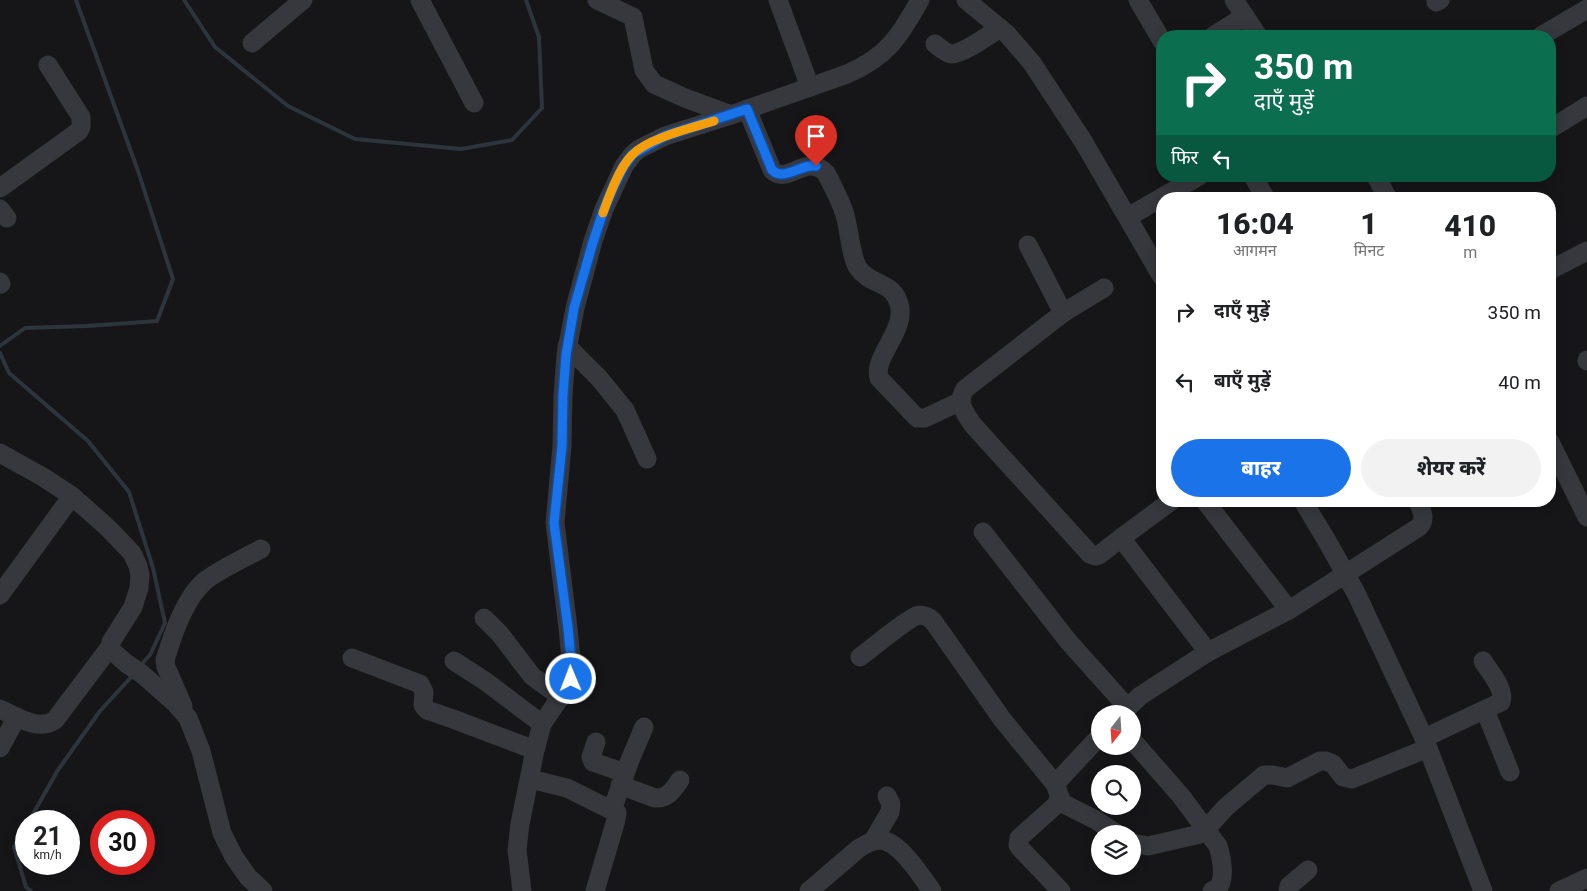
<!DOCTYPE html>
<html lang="hi">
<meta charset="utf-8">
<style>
body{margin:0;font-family:Roboto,"Noto Sans Devanagari",sans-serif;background:#f2f2f2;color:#202124;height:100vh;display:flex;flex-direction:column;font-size:19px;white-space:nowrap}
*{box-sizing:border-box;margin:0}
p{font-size:16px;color:#757577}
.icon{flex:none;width:28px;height:28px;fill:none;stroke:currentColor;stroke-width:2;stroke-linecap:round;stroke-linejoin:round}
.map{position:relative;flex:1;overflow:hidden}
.side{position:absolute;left:1156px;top:192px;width:400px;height:315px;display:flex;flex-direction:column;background:#fff;border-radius:20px;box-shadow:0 2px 12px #0003}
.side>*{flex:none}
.top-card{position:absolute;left:1156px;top:30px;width:400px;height:152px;border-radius:20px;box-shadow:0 2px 12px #0003;background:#0b6e4f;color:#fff;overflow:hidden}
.needle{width:32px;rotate:197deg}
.tools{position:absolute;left:1091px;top:705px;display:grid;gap:10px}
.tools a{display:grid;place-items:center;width:50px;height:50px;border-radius:50%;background:#fff;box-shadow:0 2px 12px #0003;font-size:25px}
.speed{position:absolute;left:15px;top:810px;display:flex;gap:10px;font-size:25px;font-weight:700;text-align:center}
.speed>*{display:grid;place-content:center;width:65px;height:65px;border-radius:50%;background:#fff;box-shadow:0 2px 12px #0003;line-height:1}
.speed small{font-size:12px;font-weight:400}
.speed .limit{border:8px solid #d22;background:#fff;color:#111}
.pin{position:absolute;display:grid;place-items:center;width:42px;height:42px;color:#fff;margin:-51px -21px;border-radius:50% 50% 50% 0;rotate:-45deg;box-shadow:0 0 5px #0007}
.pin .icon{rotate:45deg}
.me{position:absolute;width:55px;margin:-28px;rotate:359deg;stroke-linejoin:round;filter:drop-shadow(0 0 4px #0008)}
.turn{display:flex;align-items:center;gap:18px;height:105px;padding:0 15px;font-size:22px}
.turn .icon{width:65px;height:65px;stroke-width:2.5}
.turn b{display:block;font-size:35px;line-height:42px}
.then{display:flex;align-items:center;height:48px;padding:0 15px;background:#0003;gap:10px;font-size:19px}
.eta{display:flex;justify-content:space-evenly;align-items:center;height:85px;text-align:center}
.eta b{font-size:30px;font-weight:800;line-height:35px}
.button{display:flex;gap:10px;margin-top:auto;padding:10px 15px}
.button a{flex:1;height:58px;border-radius:30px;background:#1a73e8;color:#fff;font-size:20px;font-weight:800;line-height:58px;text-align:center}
.button a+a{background:#f2f2f2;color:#202124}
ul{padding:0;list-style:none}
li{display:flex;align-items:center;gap:15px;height:70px;padding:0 15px}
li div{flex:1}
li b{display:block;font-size:19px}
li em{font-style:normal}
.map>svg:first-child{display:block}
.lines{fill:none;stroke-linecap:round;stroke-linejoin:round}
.stream{stroke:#2c353c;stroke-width:4}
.minor{stroke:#37383d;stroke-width:19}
.route-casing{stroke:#114b97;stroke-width:12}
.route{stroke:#1a73e8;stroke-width:9}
.slow{stroke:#f59e0b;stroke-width:9}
</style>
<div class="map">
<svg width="1587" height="891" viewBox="0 0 1587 891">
<rect width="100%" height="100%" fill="#161618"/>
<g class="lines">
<g class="stream">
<path d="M184 0 215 47 288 106 355 139 461 149 512 140 542 108 539 37 526 0"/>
<path d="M0 346 25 328 87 326 157 321 173 279 138 171 76 0"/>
<path d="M0 353 9 373 88 441 129 492 153 568 165 623 150 655 140 666"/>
<path d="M29 821 58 770 100 711 133 675"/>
<path d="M26 825 14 847 26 887 31 891"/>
</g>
<g class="minor">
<path d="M420 0 474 103"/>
<path d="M597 0 633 17 644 70 654 84 685 98 731 115"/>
<path d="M778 0 810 87"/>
<path d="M966 0 1007 34 1032 63 1083 141 1162 277"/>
<path d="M1138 0 1162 41"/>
<path d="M1234 0 1258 36"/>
<path d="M1436 2 1440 0"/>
<path d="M1213 36 1245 16"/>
<path d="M1541 36 1587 9"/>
<path d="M252 43 303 0"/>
<path d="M935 44C939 47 946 53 951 54 963 54 989 35 1000 28"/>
<path d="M747 109 772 170C788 186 806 152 826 173 833 187 841 201 845 215 849 229 851 257 858 268 871 287 896 280 900 309 903 333 873 358 879 378L917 418H925L961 401"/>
<path d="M1550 129 1587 106"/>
<path d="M1253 176 1266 199"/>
<path d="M1376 176 1388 199"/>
<path d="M0 188 79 131 81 127V117L48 65"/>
<path d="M0 209 7 218"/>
<path d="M1128 217 1199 176"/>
<path d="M1028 245 1063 313"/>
<path d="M1550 270 1587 251"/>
<path d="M0 282 1 284"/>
<path d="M1104 288 1063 313 965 389C956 403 965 413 973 425L1090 554 1095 556 1099 555 1121 538"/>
<path d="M567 346 599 378 625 410 647 459"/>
<path d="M1587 360V361"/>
<path d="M1550 442 1587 517"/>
<path d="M0 453 43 477 72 496 108 528 132 553 138 566 140 575 139 588 133 607 111 642 110 649 127 664 142 674 176 704 188 718 201 751 222 833 234 857 248 877 263 891"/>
<path d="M1171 501 1121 538 1208 652"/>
<path d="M1205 501 1289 610"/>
<path d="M1303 501 1327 541 1356 593 1424 738 1483 891"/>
<path d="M983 532 1068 641 1128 708"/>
<path d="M0 595 72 496"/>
<path d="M484 618 500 634 532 676 561 697"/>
<path d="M860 657C871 649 909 617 919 615 925 615 929 617 933 621L1002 719 1055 784"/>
<path d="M352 658 420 684 424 692 423 705 427 710 453 719 535 750"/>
<path d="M454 661 485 681 542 724"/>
<path d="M183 706 166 667 165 660C173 634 185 597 206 580 221 569 244 558 261 549"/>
<path d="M0 709C15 716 39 732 55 720L110 647"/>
<path d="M1485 710 1510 772"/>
<path d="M1121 714 1140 696 1208 652 1289 610 1419 527C1427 519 1421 510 1418 501"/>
<path d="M1424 738 1501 702C1506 690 1489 671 1483 661"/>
<path d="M1132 740 1181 796 1218 846C1222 858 1225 876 1219 887L1212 891"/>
<path d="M596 742 591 757 593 762 625 773"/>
<path d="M0 748 17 717"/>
<path d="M530 779 567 788 617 813 616 820 595 891"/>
<path d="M620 785 655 798C668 799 673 790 680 780"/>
<path d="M1058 801 1096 820 1117 834"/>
<path d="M612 810 630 760 644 727"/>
<path d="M1206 829 1226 807 1264 775H1273L1287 778 1320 761H1326L1333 764 1343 777 1352 779 1428 748"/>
<path d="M873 841 890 812 891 804 887 796"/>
<path d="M1132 843 1148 846 1209 832"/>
<path d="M522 891 517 850 520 824 535 750 542 724 568 686 571 679 572 670 568 628 555 523 562 446 563 395 566 355 575 308 593 241 604 209 624 166 633 154 639 149 665 136 731 115 847 74C887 57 900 36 920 0"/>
<path d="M809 891 858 849C864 845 872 840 880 840 900 841 921 876 932 891"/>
<path d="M1061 891 1020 848 1018 845 1019 838 1056 805 1060 797 1055 784 1100 736"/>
<path d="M1288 891 1289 886 1308 870"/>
<path d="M1559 891 1587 878"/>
</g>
</g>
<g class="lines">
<defs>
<path id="route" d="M571 679 572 670 568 628 554 523 562 446 563 395 566 355 574 308 593 242 604 209 614 186 624 166 633 154 665 136 747 109 772 170C784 182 802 163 816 166"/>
</defs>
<use href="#route" class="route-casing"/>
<use href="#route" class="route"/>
<path class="slow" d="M603 213C609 196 619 168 632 155 648 138 692 128 714 121"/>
</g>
</svg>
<div class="tools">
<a><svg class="needle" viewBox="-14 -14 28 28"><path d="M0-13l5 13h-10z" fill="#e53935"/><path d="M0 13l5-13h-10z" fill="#757577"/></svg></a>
<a><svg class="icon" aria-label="search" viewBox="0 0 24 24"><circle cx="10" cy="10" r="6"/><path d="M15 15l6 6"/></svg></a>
<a><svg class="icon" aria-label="layers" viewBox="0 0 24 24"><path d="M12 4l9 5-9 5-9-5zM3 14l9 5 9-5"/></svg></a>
</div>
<div class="speed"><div>21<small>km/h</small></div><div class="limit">30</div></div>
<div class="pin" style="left:816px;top:166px;background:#d93025"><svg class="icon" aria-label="arrive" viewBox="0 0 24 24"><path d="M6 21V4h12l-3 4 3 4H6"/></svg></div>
<svg class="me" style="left:571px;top:679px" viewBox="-20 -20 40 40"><circle r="17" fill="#1a73e8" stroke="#fff" stroke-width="3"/><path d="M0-11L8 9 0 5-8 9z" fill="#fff"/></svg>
<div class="top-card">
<div class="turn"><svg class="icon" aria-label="right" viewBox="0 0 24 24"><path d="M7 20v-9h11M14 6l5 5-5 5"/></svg><div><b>350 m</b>दाएँ मुड़ें</div></div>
<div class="then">फिर<svg class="icon" aria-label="left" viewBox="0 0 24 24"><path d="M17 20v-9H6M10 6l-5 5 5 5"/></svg></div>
</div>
<section class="side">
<div class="eta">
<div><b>16:04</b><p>आगमन</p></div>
<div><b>1</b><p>मिनट</p></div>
<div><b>410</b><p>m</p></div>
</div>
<ul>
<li><svg class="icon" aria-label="right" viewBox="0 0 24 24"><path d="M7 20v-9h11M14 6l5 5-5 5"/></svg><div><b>दाएँ मुड़ें</b></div><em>350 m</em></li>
<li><svg class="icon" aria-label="left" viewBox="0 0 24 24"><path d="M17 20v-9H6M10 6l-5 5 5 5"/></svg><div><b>बाएँ मुड़ें</b></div><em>40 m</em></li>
</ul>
<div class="button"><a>बाहर</a><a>शेयर करें</a></div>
</section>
</div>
